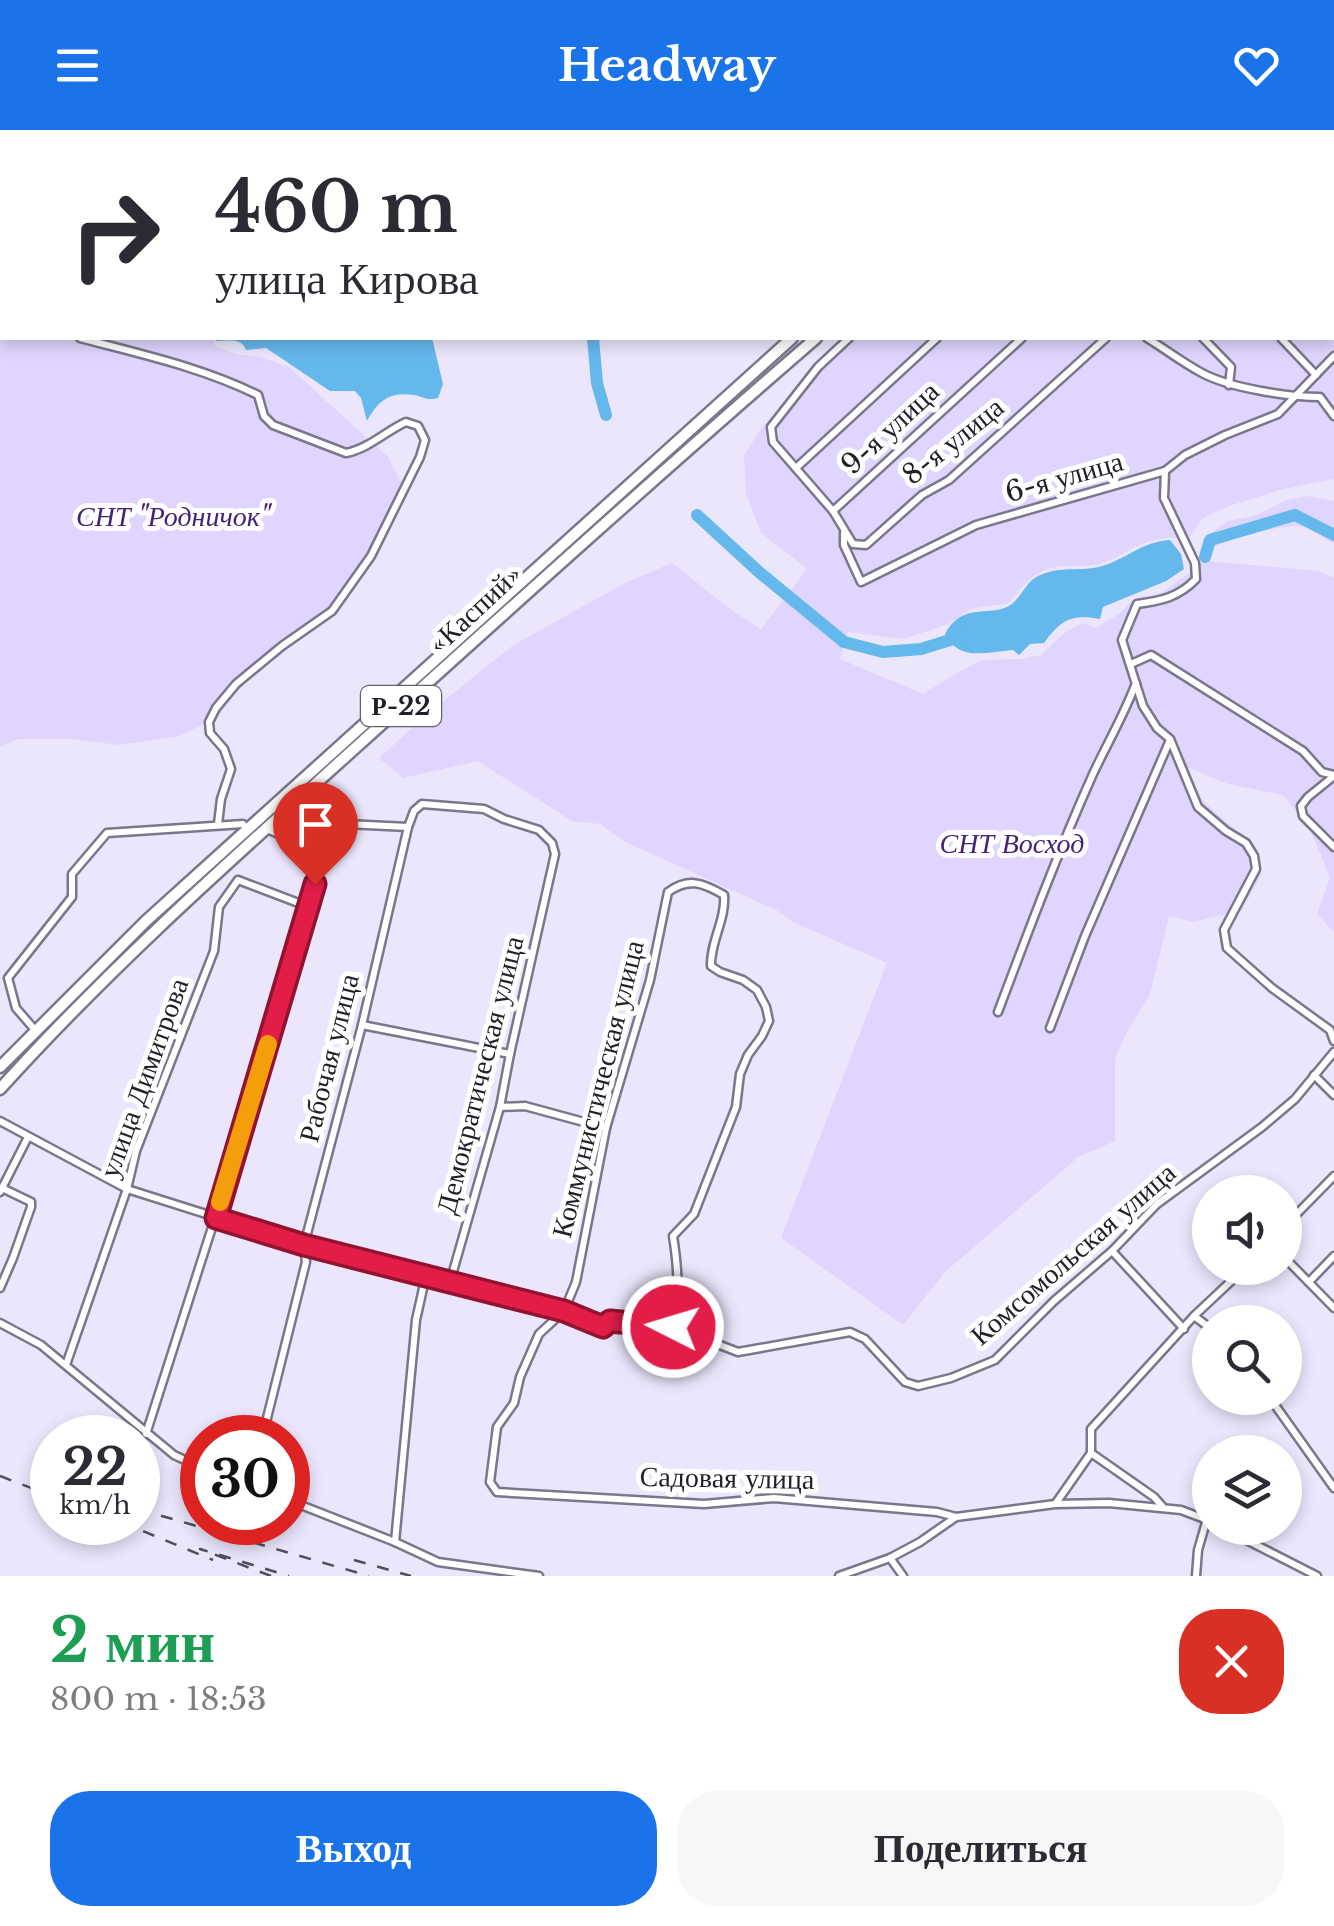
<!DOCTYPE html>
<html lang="ru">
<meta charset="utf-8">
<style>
body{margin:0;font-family:"Libre Baskerville",serif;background:#f7f7f7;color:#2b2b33;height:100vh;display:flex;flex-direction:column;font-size:38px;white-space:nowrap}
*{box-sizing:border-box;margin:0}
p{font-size:32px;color:#7c7c81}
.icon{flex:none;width:55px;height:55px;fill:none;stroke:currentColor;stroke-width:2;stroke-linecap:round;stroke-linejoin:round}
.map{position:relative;height:1446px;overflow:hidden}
.drawer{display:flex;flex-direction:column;background:#fff;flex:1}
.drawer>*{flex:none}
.top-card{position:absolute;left:0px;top:0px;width:1335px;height:210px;box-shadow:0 5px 15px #0003;background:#fff;color:#2b2b33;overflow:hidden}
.controls{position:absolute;left:1192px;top:1045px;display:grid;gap:20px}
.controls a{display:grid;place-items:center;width:110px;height:110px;border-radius:50%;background:#fff;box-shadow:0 5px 15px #0003;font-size:50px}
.speed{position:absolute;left:30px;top:1285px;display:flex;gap:20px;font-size:50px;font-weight:700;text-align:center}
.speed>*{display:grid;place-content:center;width:130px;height:130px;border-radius:50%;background:#fff;box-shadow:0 5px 15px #0003;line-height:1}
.speed small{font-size:25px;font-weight:400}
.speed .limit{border:15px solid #d22;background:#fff;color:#111}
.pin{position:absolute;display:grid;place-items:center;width:85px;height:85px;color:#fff;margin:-102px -42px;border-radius:50% 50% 50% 0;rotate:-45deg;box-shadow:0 0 10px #0007}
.pin .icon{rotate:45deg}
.me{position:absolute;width:110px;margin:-55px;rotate:275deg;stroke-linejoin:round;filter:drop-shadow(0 0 8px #0008)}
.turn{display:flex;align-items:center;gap:35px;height:210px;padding:0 50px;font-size:45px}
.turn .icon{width:130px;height:130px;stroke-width:2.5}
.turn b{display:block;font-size:70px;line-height:85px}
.round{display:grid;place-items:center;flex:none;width:105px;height:105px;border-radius:40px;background:#f7f7f7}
.head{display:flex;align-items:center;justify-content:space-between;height:170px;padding:0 50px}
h1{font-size:60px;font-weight:700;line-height:75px;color:#1e9e55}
.action{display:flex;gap:20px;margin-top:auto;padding:20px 50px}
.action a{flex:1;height:115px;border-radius:40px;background:#1a73e8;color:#fff;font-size:40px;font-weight:700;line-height:115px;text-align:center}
.action a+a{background:#f7f7f7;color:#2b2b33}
header{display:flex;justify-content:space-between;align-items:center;height:130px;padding:0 50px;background:#1a73e8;color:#fff;font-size:45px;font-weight:700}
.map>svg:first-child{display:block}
.green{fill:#dfd5fe}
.water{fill:#65b8ec}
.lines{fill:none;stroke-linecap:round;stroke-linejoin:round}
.river{stroke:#65b8ec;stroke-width:12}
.street-casing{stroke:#7b768a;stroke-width:11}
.highway-casing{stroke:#7b768a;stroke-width:15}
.street{stroke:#fff;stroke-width:6}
.highway{stroke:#fff;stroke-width:10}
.rail{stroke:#514e5a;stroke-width:2.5;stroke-dasharray:12 12;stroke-linecap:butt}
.route-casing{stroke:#92132f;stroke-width:25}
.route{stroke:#e11d48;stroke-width:18}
.slow{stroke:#f59e0b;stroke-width:18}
.labels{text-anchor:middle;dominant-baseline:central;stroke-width:10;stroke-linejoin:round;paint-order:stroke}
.shield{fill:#fff;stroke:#646268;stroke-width:2.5}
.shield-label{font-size:25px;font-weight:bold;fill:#211f27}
.street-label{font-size:28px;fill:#211f27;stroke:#fff}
.park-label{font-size:28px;font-style:italic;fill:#442279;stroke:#fff}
</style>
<header><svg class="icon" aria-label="menu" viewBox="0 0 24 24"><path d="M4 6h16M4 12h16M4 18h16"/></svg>Headway<svg class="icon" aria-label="heart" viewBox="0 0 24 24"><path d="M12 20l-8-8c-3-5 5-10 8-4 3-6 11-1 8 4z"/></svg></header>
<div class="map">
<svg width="1334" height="1446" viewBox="0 0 1334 1446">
<rect width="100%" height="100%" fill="#ebe6fc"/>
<g class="green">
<path d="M1096 0H1334V349L1283 359 1229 376 1203 388 1189 408C1171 407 1152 408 1135 417 1122 424 1113 430 1099 434 1079 439 1064 432 1043 441 1028 447 1019 461 1009 473L970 479 949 494 903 509 848 502 840 529 923 564 960 541 982 530 1022 529 1041 525 1063 504 1082 493 1096 498 1120 483 1134 469 1163 462 1205 431 1320 441 1334 448V802L1317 784 1330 748 1311 701 1283 665 1228 654 1187 637 1203 671 1254 716 1262 743 1242 780 1194 792 1169 786 1150 864 1127 902 1115 929V1011L1078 1027 944 1143 903 1195 781 1108 887 833 793 792 776 780 623 711 600 694 572 691 478 631 403 648 379 628 430 582 512 516 623 454 672 433 734 482 761 499 807 439 761 403 746 363 744 326 760 300 815 237 845 208H1332V2H1094Z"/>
<path d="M2 103V208H213L215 216 235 224 260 227 289 237 388 327 407 363 365 443 333 484 253 544 215 589 179 606 119 615 72 609H18L0 617V104Z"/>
<path d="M1308 366 1334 371V414C1323 407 1312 397 1298 396 1278 395 1231 409 1213 417L1202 410 1228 391 1254 386 1287 370Z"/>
</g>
<g class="water">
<path d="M219 208H432L443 254 438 268C427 271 424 267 414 265 389 261 378 271 367 291L361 268 355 261H330L266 218 246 220C242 207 227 211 215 211Z"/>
<path d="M1170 410 1181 424 1184 439 1166 451 1103 477 1100 489C1071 484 1061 490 1044 513L1030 514 1019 525 1013 520C986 522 959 532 945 504 963 470 991 489 1012 474 1022 466 1026 452 1038 446 1062 435 1076 442 1099 437 1126 430 1140 412 1170 410Z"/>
</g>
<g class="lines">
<g class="river">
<path d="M593 208 597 253 606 285"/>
<path d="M697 385 759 442 844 512 883 522 921 519 963 506"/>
<path d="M1205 427 1210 410 1295 385 1334 405"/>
</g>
<defs>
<g id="street">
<path d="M572 0 574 2"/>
<path d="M895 0 897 2"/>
<path d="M1168 0 1170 2"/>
<path d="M1246 0 1248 2"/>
<path d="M1326 0 1328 2"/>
<path d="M685 2 687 0"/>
<path d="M788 2 790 0"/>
<path d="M1099 2 1101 0"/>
<path d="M1332 7 1334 9"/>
<path d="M1332 83H1334"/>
<path d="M1332 175 1334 177"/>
<path d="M0 184 2 185"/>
<path d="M80 208C140 224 201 237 258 265L264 286 273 295 346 323C368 319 386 301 406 292L418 296 425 310 420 327 371 426 332 481 282 516 236 554 216 578 209 592 210 603 224 619 231 639 221 669 218 694"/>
<path d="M849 208 818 237 771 297 773 312 833 381 853 414 866 415 922 365 949 350 1106 208"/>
<path d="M1147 208C1165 219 1183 233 1202 243 1230 258 1288 267 1320 267L1334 286"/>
<path d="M1203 208 1231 237 1229 255"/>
<path d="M1281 208 1316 245"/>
<path d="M796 338 937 208"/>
<path d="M1165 341 1164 368 1195 433 1196 449C1179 467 1161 471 1137 474L1122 510 1143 576 1157 598 1170 609 1198 677 1226 701 1246 713 1254 726 1256 739 1224 800 1227 818 1272 858 1330 900 1334 911"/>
<path d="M833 381 1022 208"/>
<path d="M844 403V415L861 452 976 395 1165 341 1185 325 1225 305 1278 284 1334 226"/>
<path d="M1131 534 1151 525 1303 621 1322 642 1334 645"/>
<path d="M1334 646 1308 667 1301 676 1303 686 1334 717"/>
<path d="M267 699 283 706 294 699 310 705 346 694 408 697"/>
<path d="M998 882C1028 802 1058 722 1093 644 1107 614 1124 585 1136 553"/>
<path d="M362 895 510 924"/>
<path d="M1050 898 1085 806 1170 610"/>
<path d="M35 900 16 878 8 848 72 767V744L107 703 243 694 247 699"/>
<path d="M1314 945 1334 965"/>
<path d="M500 977 525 976 606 998"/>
<path d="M0 991 127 1059 304 1115 564 1181 603 1197 610 1191 673 1197 738 1222 850 1202 865 1209 905 1252 918 1256 951 1248 995 1230 1054 1171 1112 1121 1157 1074 1262 997 1295 969 1334 922"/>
<path d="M0 1062 28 1007"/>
<path d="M1285 1096 1334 1046"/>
<path d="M1112 1121 1184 1199"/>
<path d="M1285 1128 1334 1178"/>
<path d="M1309 1152 1334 1126"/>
<path d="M0 1158 13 1128 31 1077V1072L2 1058"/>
<path d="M1194 1186 1210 1198"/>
<path d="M0 1193 41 1215 174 1325 202 1338"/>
<path d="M673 1197C680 1166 678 1138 673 1106L694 1084 736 977 740 944 748 925 762 906 769 891 766 877 757 860 743 850 720 842 711 836C710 812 726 790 724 765 703 753 689 747 668 762L650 850 606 998 576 1152 564 1181 539 1204 520 1247 514 1273 497 1297 490 1352 497 1362 704 1374 774 1368 937 1382 956 1387"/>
<path d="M66 1235 127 1059 136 1021 214 821 219 777 238 750 309 777"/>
<path d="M1270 1268 1334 1358"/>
<path d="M146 1304 215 1088 309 777 321 732 339 696"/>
<path d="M262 1308 306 1132 304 1115 362 895 408 697 414 681 422 674 484 679 504 689 539 700 552 713 555 724 510 924 500 977 450 1152"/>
<path d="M1091 1323 1154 1367 1162 1376"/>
<path d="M288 1370 395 1412 438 1432 539 1446"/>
<path d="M1056 1373 1091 1323V1299L1194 1186 1245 1138"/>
<path d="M1223 1398 1317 1446"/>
<path d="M395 1412 416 1190 426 1145"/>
<path d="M890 1428 903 1446"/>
<path d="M839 1446 890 1428 920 1412 956 1387 1055 1374 1109 1373 1181 1380 1210 1391"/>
<path d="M1196 1446 1198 1420 1207 1389"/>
</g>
<g id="highway">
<path d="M1023 2 1026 0"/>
<path d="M1043 2 1046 0"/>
<path d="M0 937 146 791 792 208"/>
<path d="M0 959C110 837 232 729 354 619 507 481 660 343 816 208"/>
</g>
</defs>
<use href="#street" class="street-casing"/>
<use href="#highway" class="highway-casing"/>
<use href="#street" class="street"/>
<use href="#highway" class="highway"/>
<g class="rail">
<path d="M0 1346 52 1366"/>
<path d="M138 1379 369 1446"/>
<path d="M121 1392 213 1430"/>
<path d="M354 1430 411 1446"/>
<path d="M271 1446 200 1419 289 1446"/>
</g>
</g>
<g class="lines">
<defs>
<path id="route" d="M315 754 216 1088 304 1115 564 1181 603 1197 610 1191 673 1197"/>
</defs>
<use href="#route" class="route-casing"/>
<use href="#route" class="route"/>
<path class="slow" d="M220 1072 268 914"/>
</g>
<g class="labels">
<rect class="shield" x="361" y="556" width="80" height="40" rx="8"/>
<g class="shield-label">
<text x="401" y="576">Р-22</text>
</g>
<g class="street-label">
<text transform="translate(890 298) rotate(-43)">9-я улица</text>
<text transform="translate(953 311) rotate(-39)">8-я улица</text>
<text transform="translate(1064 347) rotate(-16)">6-я улица</text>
<text transform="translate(475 479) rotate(-43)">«Каспий»</text>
<text transform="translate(329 928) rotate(-76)">Рабочая улица</text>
<text transform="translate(480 945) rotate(-76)">Демократическая улица</text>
<text transform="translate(144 948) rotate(-70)">улица Димитрова</text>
<text transform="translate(598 959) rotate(-76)">Коммунистическая улица</text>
<text transform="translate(1073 1124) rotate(-41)">Комсомольская улица</text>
<text transform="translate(727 1348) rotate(1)">Садовая улица</text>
</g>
<g class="park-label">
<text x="173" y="386">СНТ "Родничок"</text>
<text x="1012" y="713">СНТ Восход</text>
</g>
</g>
</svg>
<div class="controls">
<a><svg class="icon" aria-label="sound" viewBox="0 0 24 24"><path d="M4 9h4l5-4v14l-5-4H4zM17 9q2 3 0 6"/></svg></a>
<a><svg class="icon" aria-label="search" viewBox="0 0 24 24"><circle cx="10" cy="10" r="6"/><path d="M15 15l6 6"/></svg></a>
<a><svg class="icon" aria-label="layers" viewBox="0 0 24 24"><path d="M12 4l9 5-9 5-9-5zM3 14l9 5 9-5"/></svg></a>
</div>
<div class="speed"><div>22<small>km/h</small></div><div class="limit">30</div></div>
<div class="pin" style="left:315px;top:754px;background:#d93025"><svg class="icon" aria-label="arrive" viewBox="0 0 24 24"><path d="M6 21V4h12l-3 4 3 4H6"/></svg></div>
<svg class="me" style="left:673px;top:1197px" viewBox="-20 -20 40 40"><circle r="17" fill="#e11d48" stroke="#fff" stroke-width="3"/><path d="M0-11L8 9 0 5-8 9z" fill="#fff"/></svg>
<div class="top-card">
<div class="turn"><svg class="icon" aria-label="right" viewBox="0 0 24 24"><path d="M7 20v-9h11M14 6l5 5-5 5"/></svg><div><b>460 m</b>улица Кирова</div></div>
</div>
</div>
<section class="drawer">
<div class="head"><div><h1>2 мин</h1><p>800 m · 18:53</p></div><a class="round" style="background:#d93025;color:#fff"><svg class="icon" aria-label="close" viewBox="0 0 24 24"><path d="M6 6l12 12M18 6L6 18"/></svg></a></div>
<div class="action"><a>Выход</a><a>Поделиться</a></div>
</section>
